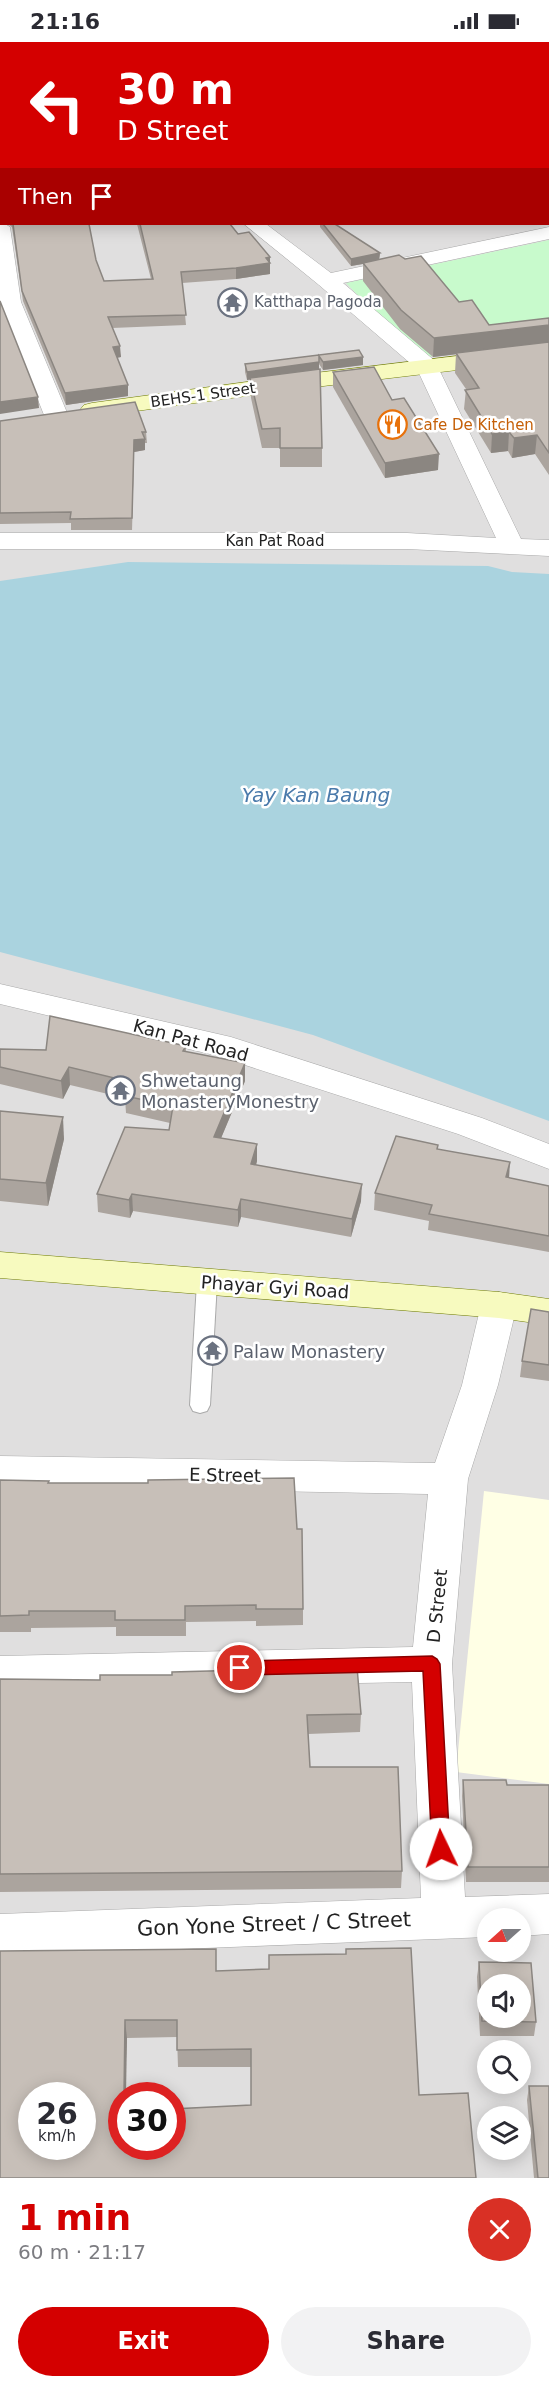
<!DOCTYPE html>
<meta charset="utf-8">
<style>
body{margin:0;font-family:"DejaVu Sans",sans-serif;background:#f2f2f3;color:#2b2b33;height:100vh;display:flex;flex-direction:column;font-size:22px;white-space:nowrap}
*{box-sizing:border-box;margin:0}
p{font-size:20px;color:#7c7c81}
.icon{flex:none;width:33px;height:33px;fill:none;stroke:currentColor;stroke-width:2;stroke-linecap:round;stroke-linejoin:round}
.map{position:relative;height:2136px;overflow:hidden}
.details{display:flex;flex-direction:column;background:#fff;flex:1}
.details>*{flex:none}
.guide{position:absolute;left:0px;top:0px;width:549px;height:183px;box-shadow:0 3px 15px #0003;background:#d40000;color:#fff;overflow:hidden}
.needle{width:39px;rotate:249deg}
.buttons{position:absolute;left:477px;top:1866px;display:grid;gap:12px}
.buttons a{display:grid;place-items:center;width:54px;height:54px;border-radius:50%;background:#fff;box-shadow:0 3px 15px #0003;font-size:30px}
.speed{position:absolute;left:18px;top:2040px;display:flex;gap:12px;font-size:30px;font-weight:700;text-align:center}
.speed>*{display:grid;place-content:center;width:78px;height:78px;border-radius:50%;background:#fff;box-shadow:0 3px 15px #0003;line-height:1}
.speed small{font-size:15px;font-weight:400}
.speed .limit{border:9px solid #d22;background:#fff;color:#111}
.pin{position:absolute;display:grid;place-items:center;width:51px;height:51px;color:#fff;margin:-26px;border:3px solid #fff;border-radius:50%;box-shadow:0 2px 6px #0007}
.me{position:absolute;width:66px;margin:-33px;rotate:357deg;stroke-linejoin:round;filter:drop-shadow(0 0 4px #0008)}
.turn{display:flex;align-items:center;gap:21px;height:126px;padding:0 18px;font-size:27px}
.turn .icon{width:78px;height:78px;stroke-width:2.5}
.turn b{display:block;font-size:42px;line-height:51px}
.then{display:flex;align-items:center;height:57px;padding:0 18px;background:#0003;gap:12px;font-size:22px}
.round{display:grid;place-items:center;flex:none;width:63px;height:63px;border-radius:32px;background:#f2f2f3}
.summary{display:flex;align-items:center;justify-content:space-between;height:102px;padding:0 18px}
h1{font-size:36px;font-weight:700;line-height:45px;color:#d40000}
.action{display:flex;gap:12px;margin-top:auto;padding:12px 18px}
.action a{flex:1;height:69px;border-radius:36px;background:#d40000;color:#fff;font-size:24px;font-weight:700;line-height:69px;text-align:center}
.action a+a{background:#f2f2f3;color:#2b2b33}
.status{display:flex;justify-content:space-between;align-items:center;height:42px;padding:0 30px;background:#fff;direction:ltr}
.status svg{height:16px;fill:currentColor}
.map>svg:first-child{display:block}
.residential{fill:#e0dfdf;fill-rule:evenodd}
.education{fill:#ffffe5}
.park{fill:#c8facc}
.water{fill:#aad3df}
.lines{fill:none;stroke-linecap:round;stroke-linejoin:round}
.service-casing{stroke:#a9a9a9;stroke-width:2}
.minor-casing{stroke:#a9a9a9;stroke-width:1}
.secondary-casing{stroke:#707d05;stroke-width:1}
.service{fill:#fff;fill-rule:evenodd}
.minor{fill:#fff;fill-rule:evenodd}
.secondary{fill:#f7fabf;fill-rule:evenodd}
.wall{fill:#aba49e;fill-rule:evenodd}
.shaded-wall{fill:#8b8681}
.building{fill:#c7bfb8;stroke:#8b8681;stroke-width:1.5;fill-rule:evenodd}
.route{fill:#d40000;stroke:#8a0000;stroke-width:1.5}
.labels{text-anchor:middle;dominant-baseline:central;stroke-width:5;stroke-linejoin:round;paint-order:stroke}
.far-worship-label{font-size:15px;fill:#5b616d;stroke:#fff;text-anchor:start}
.far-street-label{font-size:15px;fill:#222;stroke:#fff}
.far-food-label{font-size:15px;fill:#c56008;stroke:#fff;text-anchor:start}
.street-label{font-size:18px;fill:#222;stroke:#fff}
.worship-label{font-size:18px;fill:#5b616d;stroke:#fff;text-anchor:start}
.water-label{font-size:20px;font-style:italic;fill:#4a7aab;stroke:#fff}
.near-street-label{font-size:21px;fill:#222;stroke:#fff}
</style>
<div class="status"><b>21:16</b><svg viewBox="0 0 49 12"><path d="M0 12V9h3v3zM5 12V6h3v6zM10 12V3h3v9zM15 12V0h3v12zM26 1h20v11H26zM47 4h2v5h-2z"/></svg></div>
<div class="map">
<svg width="549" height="2136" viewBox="0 0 549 2136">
<rect width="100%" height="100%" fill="#f2efe9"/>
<path class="residential" d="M0 0H549V2136H0ZM2 2H548V182H2ZM488 1876H520V1910H488ZM488 1942H520V1976H488ZM488 2008H520V2042H488ZM32 2054H82V2104H32ZM122 2054H172V2104H122ZM488 2074H520V2108H488Z"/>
<path class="education" d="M484 1449 549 1458V1742L456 1730Z"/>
<path class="park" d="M549 198V300L418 316 346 241Z"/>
<path class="water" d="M128 520 488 524 512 530 549 532V1079L313 993 0 910V539Z"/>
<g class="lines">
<defs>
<g id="service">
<path d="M220 0H231L232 2H221Z"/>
<path d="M207 1233 214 1235 217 1240 210 1363 207 1369 200 1371 193 1369 190 1363 197 1240 200 1235Z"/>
</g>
<g id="minor">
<path d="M0 179 10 185 21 260 68 373 64 378 56 380 48 378 44 373 0 262Z"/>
<path d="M244 182H266L331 231 549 185V197L343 241 435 319 521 497 549 498V514L407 507H0V491H407L496 496 417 327 319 243Z"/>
<path d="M0 942 231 995 482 1076 549 1102V1127L458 1092 214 1013 0 962Z"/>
<path d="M499 1250 512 1254 517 1263 498 1343 468 1437 452 1622 465 1855 549 1852V1892L520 1894V1876H488V1895L0 1914V1872L421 1856 412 1640 0 1648V1614L413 1605 428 1452 0 1444V1414L435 1421 462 1343 481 1263 486 1254Z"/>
</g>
<g id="secondary">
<path d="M549 303V317L290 348 92 375 84 373 80 368 84 363 92 361 290 334Z"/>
<path d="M0 1210 499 1250 549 1257V1283L499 1276 0 1236Z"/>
</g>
</defs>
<use href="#service" class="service-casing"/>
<use href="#minor" class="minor-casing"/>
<use href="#secondary" class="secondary-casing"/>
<use href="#service" class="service"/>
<use href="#minor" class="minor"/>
<use href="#secondary" class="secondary"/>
</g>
<g class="wall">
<path d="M0 0 2 2V75H0Z"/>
<path d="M334 0H452L445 2H336Z"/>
<path d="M8 182H89L96 218 104 239 151 237 137 182H230L238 192 270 215V232L236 237 182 241 186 283 112 286 121 315 117 316 128 354 66 363 23 259 12 185Z"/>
<path d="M320 182H335L380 211 379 217 459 260 489 283 549 276V433L535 412 512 416 508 409 491 411 464 367 466 347 455 331 456 312 433 315 400 287 363 239V222L351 224 320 185Z"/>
<path d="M359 308 363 315V323L323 328 319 322 322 406V425H280V406H262L251 356 250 337 247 338 245 330V322Z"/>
<path d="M333 330 392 358 438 428 385 436 333 345Z"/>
<path d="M0 379 146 390 147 401H145V408L134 410 132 488H71V481L0 482Z"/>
<path d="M186 1004V1010L245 1021V1039L221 1096 257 1119 256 1123 361 1159 351 1195 241 1175 238 1185 133 1169 130 1176 98 1170 97 1152 169 1088 170 1081 126 1071 125 1056 70 1043 63 1057 0 1042V1007L46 1008Z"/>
<path d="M0 1069 64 1097 48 1164 0 1159Z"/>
<path d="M438 1107 509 1136 549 1144V1210L428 1188 429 1179 374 1168 375 1151Z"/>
<path d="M549 1270V1339L520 1335 522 1319Z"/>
<path d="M0 1438 49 1441 297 1487 303 1567V1583L256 1584V1579L186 1580V1594H116V1585L31 1586V1590H0Z"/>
<path d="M0 1637 361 1672 360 1690 308 1692 310 1725 402 1829 401 1846 0 1850Z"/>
<path d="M463 1738 507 1743H549V1840H466L462 1754Z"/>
<path d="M0 1909 217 1929 419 2053 0 2136ZM177 1995 178 2025H251V2063L122 2104 127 1996Z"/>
<path d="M479 1920 536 1980 534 1994H480L477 1935Z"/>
<path d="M529 2044 549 2136H534L527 2058Z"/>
</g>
<g class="shaded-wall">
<path d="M402 0H452L445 2H395Z"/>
<path d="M380 211 379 219 351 224V217Z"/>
<path d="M270 215V232L236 237V226Z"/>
<path d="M549 283V301L433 315 434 296Z"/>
<path d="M120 304 121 315 114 316 113 305Z"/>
<path d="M363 315V323L323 328V320Z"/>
<path d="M319 320V328L247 338V330Z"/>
<path d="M128 343V354L66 363 65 351Z"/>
<path d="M38 355 39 366 0 372V360Z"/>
<path d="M509 390 508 409 491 411 492 392Z"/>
<path d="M537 393 535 412 512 416 514 396Z"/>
<path d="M145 397V408L134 410 132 488 134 398Z"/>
<path d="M439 412 438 428 385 436V421Z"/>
<path d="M245 1021V1039L214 1113V1095Z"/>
<path d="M69 1025 70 1043 63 1057 61 1039Z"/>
<path d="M63 1075 64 1097 48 1164 46 1141Z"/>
<path d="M257 1102V1119L251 1140V1122Z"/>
<path d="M510 1120 509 1137 506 1135Z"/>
<path d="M362 1142 361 1159 351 1195 352 1177Z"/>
<path d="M132 1152 133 1169 130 1176 129 1158Z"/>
<path d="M241 1157V1175L238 1185V1168Z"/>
<path d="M125 1978 127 1996 126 2054H124Z"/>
</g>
<g class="building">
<path d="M0 0H172L174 2H2V65H0Z"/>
<path d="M259 0H270L272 2H238Z"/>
<path d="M356 0H402L395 2H359Z"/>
<path d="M0 79 2 80V167H0Z"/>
<path d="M13 182H89L96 218 104 239 153 237 140 182H230L238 192 249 190 270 215 266 216 270 221 236 226 181 230 186 273 108 275 120 304 113 305 128 343 65 351 22 249Z"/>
<path d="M323 182H335L380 211 351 217Z"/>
<path d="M399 213 405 217 421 214 459 260 472 258 489 283 549 276V283L434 296 401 268 363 221Z"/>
<path d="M0 259 38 355 0 360Z"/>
<path d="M549 300V411L537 393 514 396 509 390 492 392 465 348 479 346 456 311Z"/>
<path d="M359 308 363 315 323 320 319 314V320L247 330 245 322Z"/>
<path d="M374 325 392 358 404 356 439 412 385 421 333 330Z"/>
<path d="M320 327 322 406H280V386L262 387 250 336Z"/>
<path d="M135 360 146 390H142L145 397 134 398 132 476 70 477 71 470 0 471V379Z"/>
<path d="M50 974 186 1004 183 1009 245 1021 214 1095 257 1102 251 1122 362 1142 352 1177 241 1157 238 1168 132 1152 129 1158 97 1152 125 1085 169 1088 173 1064 125 1054 131 1040 69 1025 61 1039 0 1025V1007L46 1008Z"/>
<path d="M0 1069 63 1075 46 1141 0 1137Z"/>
<path d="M396 1094 438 1103 437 1107 510 1120 506 1135 549 1144V1194L429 1172 432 1163 375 1151Z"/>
<path d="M531 1267 549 1270V1323L522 1319Z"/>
<path d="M294 1436 297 1487H302L303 1567H256V1563L185 1564V1578H115V1569H29V1573L0 1574V1438L49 1439 48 1441H148V1438Z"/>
<path d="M357 1625 361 1672 307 1673 310 1725H398L402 1829 0 1832V1637L100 1638V1633H172V1630Z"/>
<path d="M463 1738H506L507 1743H549V1825H468Z"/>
<path d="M411 1906 419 2053 468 2051 476 2136H0V1909L216 1907V1929L269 1927V1913L346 1912V1907ZM125 1978H177V2008L251 2007V2063L172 2067V2104H122V2054H124ZM32 2054H82V2104H32Z"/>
<path d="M479 1920 531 1921 536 1980 482 1979ZM488 1942H520V1976H488Z"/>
<path d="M529 2044H549V2136H538Z"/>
</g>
<path class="route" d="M432 1614 437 1617 440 1622 450 1807 447 1812 441 1815 434 1812 432 1807 423 1629 240 1633 234 1631 231 1626 234 1621 240 1619Z"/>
<defs>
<symbol id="temple-ring" viewBox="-11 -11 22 22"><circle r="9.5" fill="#fff" stroke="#6b7280" stroke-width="1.5"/><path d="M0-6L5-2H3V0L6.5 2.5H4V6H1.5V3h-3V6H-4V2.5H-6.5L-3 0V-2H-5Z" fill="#6b7280"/></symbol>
<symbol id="restaurant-ring" viewBox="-11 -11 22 22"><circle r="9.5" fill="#fff" stroke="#e8710a" stroke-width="1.5"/><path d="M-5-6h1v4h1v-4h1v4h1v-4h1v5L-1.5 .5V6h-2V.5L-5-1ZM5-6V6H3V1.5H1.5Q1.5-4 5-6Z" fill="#e8710a"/></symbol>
</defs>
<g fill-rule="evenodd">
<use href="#temple-ring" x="216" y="244" width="33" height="33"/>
<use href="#restaurant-ring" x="376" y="366" width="33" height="33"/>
<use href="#temple-ring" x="104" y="1032" width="33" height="33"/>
<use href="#temple-ring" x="196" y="1292" width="33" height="33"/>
</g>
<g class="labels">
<g class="far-worship-label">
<text x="254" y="260">Katthapa Pagoda</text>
</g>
<g class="far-street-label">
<text transform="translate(203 353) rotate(-8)">BEHS-1 Street</text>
<text x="275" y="499">Kan Pat Road</text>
</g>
<g class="far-food-label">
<text x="413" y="383">Cafe De Kitchen</text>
</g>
<g class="street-label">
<text transform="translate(191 998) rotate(15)">Kan Pat Road</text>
<text transform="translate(275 1245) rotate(4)">Phayar Gyi Road</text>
<text transform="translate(225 1433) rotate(1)">E Street</text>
<text transform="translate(437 1564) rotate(-84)">D Street</text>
</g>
<g class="worship-label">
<text x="141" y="1038">Shwetaung<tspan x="141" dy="21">MonasteryMonestry</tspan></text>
<text x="233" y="1309">Palaw Monastery</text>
</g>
<g class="water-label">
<text x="316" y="753">Yay Kan Baung</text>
</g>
<g class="near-street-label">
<text transform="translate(274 1882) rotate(-2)">Gon Yone Street / C Street</text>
</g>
</g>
</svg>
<div class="buttons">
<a><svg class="needle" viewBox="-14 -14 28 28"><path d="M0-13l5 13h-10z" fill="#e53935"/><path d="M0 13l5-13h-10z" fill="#7c7c81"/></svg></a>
<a><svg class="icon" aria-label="sound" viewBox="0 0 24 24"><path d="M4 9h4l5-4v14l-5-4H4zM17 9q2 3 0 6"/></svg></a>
<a><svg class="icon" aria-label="search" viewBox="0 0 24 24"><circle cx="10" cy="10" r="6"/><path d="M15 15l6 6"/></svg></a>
<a><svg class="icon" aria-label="layers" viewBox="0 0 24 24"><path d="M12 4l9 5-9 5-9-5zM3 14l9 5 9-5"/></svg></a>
</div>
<div class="speed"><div>26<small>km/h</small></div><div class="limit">30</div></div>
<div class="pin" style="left:240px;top:1626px;background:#d93025"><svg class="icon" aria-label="arrive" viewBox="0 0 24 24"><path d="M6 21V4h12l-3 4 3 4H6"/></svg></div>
<svg class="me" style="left:441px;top:1807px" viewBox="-20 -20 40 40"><circle r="19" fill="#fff"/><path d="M0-13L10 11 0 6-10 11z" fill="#d40000"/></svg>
<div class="guide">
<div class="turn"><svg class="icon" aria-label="left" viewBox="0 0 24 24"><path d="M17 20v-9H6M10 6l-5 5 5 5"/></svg><div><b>30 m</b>D Street</div></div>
<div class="then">Then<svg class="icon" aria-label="arrive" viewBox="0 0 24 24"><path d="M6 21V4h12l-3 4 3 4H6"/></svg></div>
</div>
</div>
<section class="details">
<div class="summary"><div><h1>1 min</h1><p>60 m · 21:17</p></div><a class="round" style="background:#d93025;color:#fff"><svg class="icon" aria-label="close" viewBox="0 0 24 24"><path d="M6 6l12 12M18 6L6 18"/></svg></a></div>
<div class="action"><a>Exit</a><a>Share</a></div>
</section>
